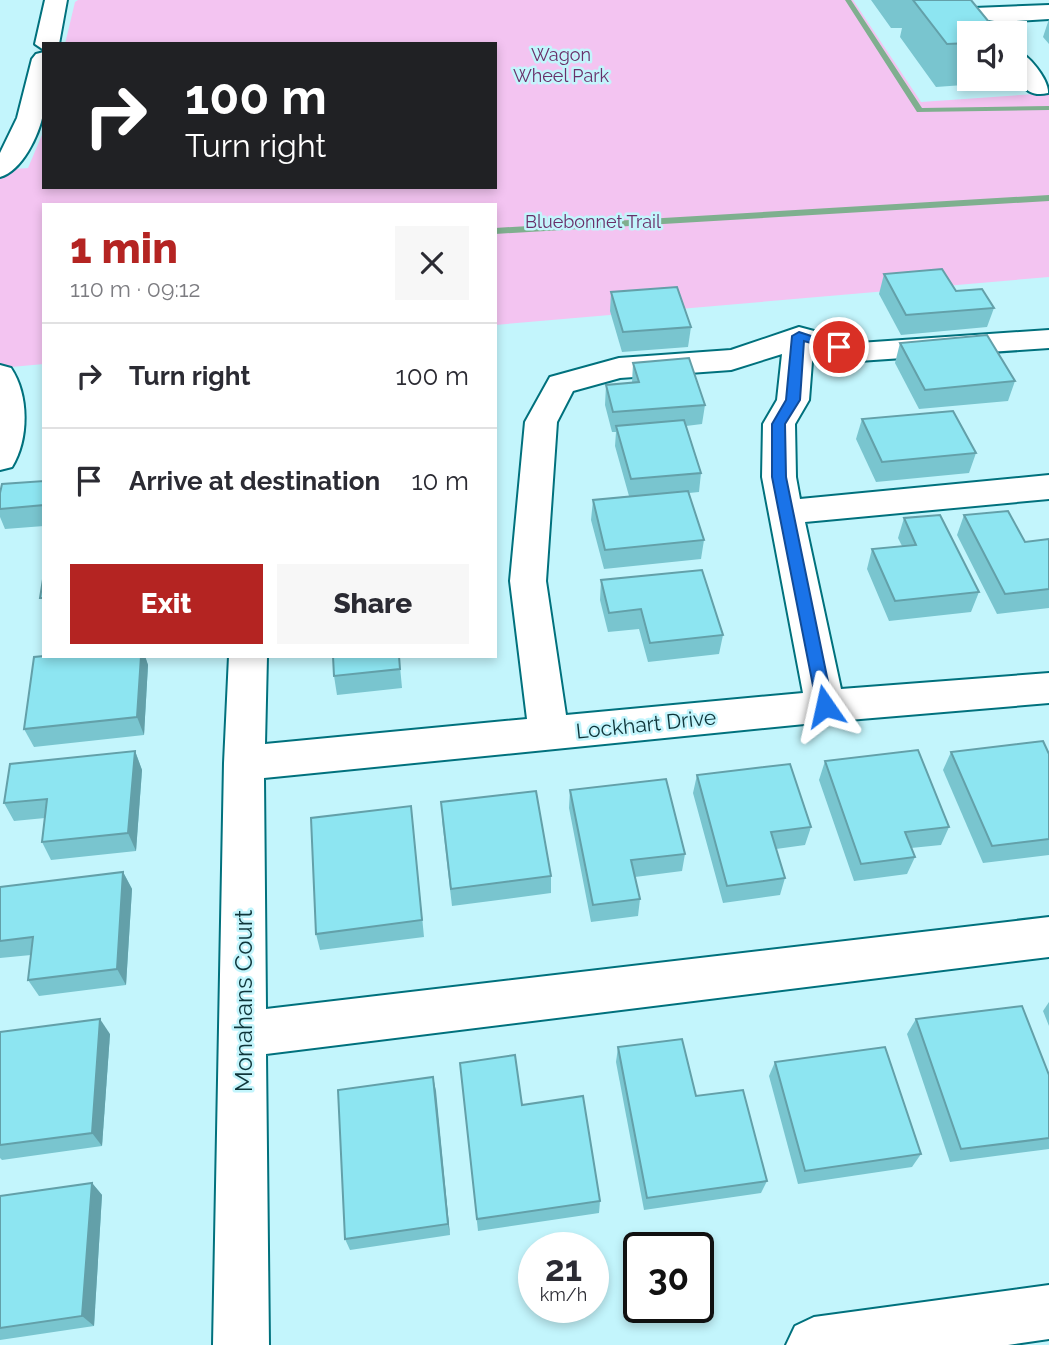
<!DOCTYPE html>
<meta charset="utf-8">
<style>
body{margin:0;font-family:Raleway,sans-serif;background:#f7f7f7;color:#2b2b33;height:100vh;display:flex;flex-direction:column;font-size:26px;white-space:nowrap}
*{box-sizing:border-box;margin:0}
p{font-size:23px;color:#7c7c81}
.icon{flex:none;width:38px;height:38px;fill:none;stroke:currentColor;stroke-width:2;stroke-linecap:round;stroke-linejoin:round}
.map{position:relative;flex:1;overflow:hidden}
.side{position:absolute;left:42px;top:203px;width:455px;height:455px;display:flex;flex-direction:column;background:#fff;border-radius:0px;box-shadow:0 4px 10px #0003}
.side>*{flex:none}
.banner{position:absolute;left:42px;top:42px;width:455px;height:147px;border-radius:0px;box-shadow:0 4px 10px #0003;background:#202124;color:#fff;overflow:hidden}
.tools{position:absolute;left:957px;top:21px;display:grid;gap:14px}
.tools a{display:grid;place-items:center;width:70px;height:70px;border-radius:0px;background:#fff;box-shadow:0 4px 10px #0003;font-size:35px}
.speed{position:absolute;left:518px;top:1232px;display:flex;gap:14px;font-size:35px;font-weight:700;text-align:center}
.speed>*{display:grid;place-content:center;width:91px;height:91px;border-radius:50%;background:#fff;box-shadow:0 4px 10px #0003;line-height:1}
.speed small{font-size:18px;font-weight:400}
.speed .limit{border:4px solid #111;border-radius:10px;background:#fff;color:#111}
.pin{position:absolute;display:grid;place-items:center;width:60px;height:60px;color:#fff;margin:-30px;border:4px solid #fff;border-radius:50%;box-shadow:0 2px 7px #0007}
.me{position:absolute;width:77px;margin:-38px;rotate:349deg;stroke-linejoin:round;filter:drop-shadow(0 0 5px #0008)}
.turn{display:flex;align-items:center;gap:24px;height:147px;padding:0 28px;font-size:32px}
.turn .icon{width:91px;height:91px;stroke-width:2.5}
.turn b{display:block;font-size:49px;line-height:60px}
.round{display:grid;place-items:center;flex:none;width:74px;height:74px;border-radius:0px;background:#f7f7f7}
.summary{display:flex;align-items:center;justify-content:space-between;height:119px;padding:0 28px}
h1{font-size:42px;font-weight:800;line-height:52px;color:#b42422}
.action{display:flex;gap:14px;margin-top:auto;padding:14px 28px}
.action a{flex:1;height:80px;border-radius:0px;background:#b42422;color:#fff;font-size:28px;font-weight:800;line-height:80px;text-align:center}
.action a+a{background:#f7f7f7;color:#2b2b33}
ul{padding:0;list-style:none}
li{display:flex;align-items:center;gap:21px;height:105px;padding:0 28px;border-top:2px solid #e1e1e2}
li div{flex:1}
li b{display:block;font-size:26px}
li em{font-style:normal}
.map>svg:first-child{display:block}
.green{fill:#f3c4f1}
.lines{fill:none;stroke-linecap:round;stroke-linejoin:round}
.stream{fill:#7faf8f;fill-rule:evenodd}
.minor-casing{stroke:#00717d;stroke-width:4}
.minor{fill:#fff;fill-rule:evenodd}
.wall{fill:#79c5cf}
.shaded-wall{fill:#63a0a9}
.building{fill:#8de5f1;stroke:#63a0a9;stroke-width:2}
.route{fill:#1a73e8;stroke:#114b97;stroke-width:2}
.labels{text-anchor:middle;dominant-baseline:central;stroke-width:5;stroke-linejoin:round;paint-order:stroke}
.far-park-label{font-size:18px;fill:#693069;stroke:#c3f5fc}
.street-label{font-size:21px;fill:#0f353a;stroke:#c3f5fc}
.near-street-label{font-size:24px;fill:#0f353a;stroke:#c3f5fc}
</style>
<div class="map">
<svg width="1049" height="1345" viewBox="0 0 1049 1345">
<rect width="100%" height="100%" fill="#c3f5fc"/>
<path class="green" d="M78 0H853L921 102 1049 93V277L495 325V205H44V364L0 368V170L28 168 44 130V187H495V44H65L75 2Z"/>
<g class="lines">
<g class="stream">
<path d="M845 0H851L922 108 1049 106V110L917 112Z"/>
<path d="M1049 195V201L495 234V228Z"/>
</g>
<defs>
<g id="minor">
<path d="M45 0H67L59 44H44V50L35 44Z"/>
<path d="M1049 5V19L1001 22 974 18 971 13 974 8Z"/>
<path d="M1015 50C1028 53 1049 80 1048 93 1020 100 1015 71 1015 50Z"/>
<path d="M44 52C44 72 47 95 43 114 39 135 22 171 0 177V153L17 118 32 59 36 54Z"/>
<path d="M799 327 859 343 1049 330V348L859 361 813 349 809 400 795 424 796 477 800 499 1049 475V499L805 522 841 689 1049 673V703L825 722 264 778 266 1009 1049 917V957L266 1054 269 1345H213L224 763 229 656H267L265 744 527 719 510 581 525 422 550 377 619 358 731 350ZM782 354 777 400 763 424 762 477 803 693 566 715 546 581 557 422 573 391 620 378 731 370Z"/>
<path d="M0 365 11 368C29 395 29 439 12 467L0 470Z"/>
<path d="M1049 1285V1339L1008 1345H786L795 1326 814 1317Z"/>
</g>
</defs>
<use href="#minor" class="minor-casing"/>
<use href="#minor" class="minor"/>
</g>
<g class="wall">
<path d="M871 0H971L970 79H993L991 83 936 87 900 37 902 28H891Z"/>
<path d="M1049 19V44L1043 37Z"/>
<path d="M884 274 994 308 987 327 901 335 879 294Z"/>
<path d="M611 292 691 327 688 347 622 352 610 311Z"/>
<path d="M900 343 1015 381 1008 401 919 409 895 363Z"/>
<path d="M633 363 705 405 702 424 686 426 701 473 699 492 689 493 704 540 701 559 604 569 591 520 593 500 629 496 615 446 616 432H612L605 405 606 385 632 383Z"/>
<path d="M862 419 976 453 969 473 876 482 856 439Z"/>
<path d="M44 481V526L5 529 0 517V493Z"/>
<path d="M964 515 1025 542 1049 539V608L997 614 957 535Z"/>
<path d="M904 518 979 592 971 612 889 621 867 569 872 549 902 546 898 538Z"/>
<path d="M601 580 723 635 719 654 648 662 639 629 608 632 600 600Z"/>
<path d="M44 656H145L148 665 144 735 34 747 24 729Z"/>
<path d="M399 656 402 688 337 695 334 676Z"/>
<path d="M135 751 142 770 136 851 51 860 42 842 45 818 14 821 4 803Z"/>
<path d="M951 752 1049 754V855L983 863 943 770Z"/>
<path d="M825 761 949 827 941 845 911 848 915 857 907 874 854 881 819 780Z"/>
<path d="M697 775 811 827 805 845 776 849 785 878 780 895 723 903 693 793Z"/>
<path d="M570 790 685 854 682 871 635 877 640 899 638 916 591 922 569 808Z"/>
<path d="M442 820 551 876V893L452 906Z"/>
<path d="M413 824 424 937 320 950 316 934Z"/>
<path d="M123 872 132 889 126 985 39 996 28 980 31 955 0 958V887Z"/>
<path d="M1049 1002V1026L1043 1011Z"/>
<path d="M916 1019 1049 1075V1149L950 1162 907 1034Z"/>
<path d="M0 1032 110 1034 102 1146 2 1160 0 1158Z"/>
<path d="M618 1047 696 1096 767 1181 761 1193 644 1210 616 1062Z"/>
<path d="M775 1062 921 1154 912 1167 798 1184 769 1076Z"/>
<path d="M460 1063 522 1105 600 1201 599 1213 478 1231Z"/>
<path d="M433 1077 450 1235 350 1250 345 1239Z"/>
<path d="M92 1183 102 1195 94 1326 0 1340V1196Z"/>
</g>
<g class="shaded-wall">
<path d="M141 656H145L148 665 144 735 137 717Z"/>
<path d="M135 751 142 770 136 851 128 833Z"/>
<path d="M123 872 132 889 126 985 117 969Z"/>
<path d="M100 1019 110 1034 102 1146 92 1133Z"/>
<path d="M433 1077 436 1091 450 1235 448 1224Z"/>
<path d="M92 1183 102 1195 94 1326 82 1316Z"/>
</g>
<g class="building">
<path d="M913 0H971L998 33H970V43L947 44Z"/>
<path d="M942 269 956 291 982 289 994 308 906 315 884 274Z"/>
<path d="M677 287 691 327 623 332 611 292Z"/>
<path d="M987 335 1015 381 925 390 900 343Z"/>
<path d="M689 358 705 405 613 412 606 385 639 382 633 363Z"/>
<path d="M953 411 976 453 882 462 862 419Z"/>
<path d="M684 420 701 473 631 479 616 426Z"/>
<path d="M44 481V505L0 509V493L2 484Z"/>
<path d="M688 491 704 540 605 550 593 500Z"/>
<path d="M1008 511 1025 542 1049 539V589L1005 594 964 515Z"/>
<path d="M940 515 979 592 895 601 872 549 916 545 904 518Z"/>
<path d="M702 570 723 635 650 643 641 609 609 613 601 580Z"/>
<path d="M44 573V598H40Z"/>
<path d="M44 656H141L137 717 24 729 34 657Z"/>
<path d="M333 656H399L400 669 334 676Z"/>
<path d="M1043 741 1049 754V839L992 846 951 752Z"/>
<path d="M918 750 949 827 905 832 915 857 861 864 825 761Z"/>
<path d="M135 751 128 833 42 842 47 799 4 803 10 764Z"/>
<path d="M790 764 811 827 771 832 785 878 727 886 697 775Z"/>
<path d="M666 779 685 854 631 860 640 899 593 905 570 790Z"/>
<path d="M536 791 551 876 451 889 441 802Z"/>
<path d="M411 806 422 920 316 934 311 818Z"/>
<path d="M123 872 117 969 28 980 33 937 0 941V887Z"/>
<path d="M1022 1006 1049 1075V1138L961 1149 916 1019Z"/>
<path d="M100 1019 92 1133 0 1145V1032Z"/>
<path d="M682 1039 696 1096 743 1090 767 1181 647 1198 618 1047Z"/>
<path d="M885 1047 921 1154 805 1171 775 1062Z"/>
<path d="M515 1055 522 1105 583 1096 600 1201 477 1219 460 1063Z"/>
<path d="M433 1077 448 1224 345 1239 338 1090Z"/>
<path d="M92 1183 82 1316 0 1328V1196Z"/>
</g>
<path class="route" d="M799 332 845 347 839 351 804 341 800 400 785 424 786 477 833 706 825 713 817 706 772 477V424L786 400 792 336Z"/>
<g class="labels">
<g class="far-park-label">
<text x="561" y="54">Wagon<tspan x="561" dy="21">Wheel Park</tspan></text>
<text x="593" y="221">Bluebonnet Trail</text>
</g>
<g class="street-label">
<text transform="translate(646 724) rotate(-6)">Lockhart Drive</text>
</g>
<g class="near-street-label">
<text transform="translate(243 1001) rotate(-90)">Monahans Court</text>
</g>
</g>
</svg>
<div class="tools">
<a><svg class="icon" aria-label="sound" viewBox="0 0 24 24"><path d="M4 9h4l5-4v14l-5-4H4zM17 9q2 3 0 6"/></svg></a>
</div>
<div class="speed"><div>21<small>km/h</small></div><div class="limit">30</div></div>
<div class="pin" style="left:839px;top:347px;background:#d93025"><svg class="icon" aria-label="arrive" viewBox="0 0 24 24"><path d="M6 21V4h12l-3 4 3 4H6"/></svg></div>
<svg class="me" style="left:825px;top:706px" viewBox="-20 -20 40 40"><path d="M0-17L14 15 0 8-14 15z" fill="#1a73e8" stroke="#fff" stroke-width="4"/></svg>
<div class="banner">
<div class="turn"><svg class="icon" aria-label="right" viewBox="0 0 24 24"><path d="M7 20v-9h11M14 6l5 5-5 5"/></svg><div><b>100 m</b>Turn right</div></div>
</div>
<section class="side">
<div class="summary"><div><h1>1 min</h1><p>110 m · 09:12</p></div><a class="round"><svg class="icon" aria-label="close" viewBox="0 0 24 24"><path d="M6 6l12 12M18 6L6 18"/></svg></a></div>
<ul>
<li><svg class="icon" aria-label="right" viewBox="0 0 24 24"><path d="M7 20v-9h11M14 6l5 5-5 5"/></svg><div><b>Turn right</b></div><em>100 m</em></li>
<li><svg class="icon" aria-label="arrive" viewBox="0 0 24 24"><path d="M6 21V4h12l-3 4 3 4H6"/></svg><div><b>Arrive at destination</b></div><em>10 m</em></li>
</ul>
<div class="action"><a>Exit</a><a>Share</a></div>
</section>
</div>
